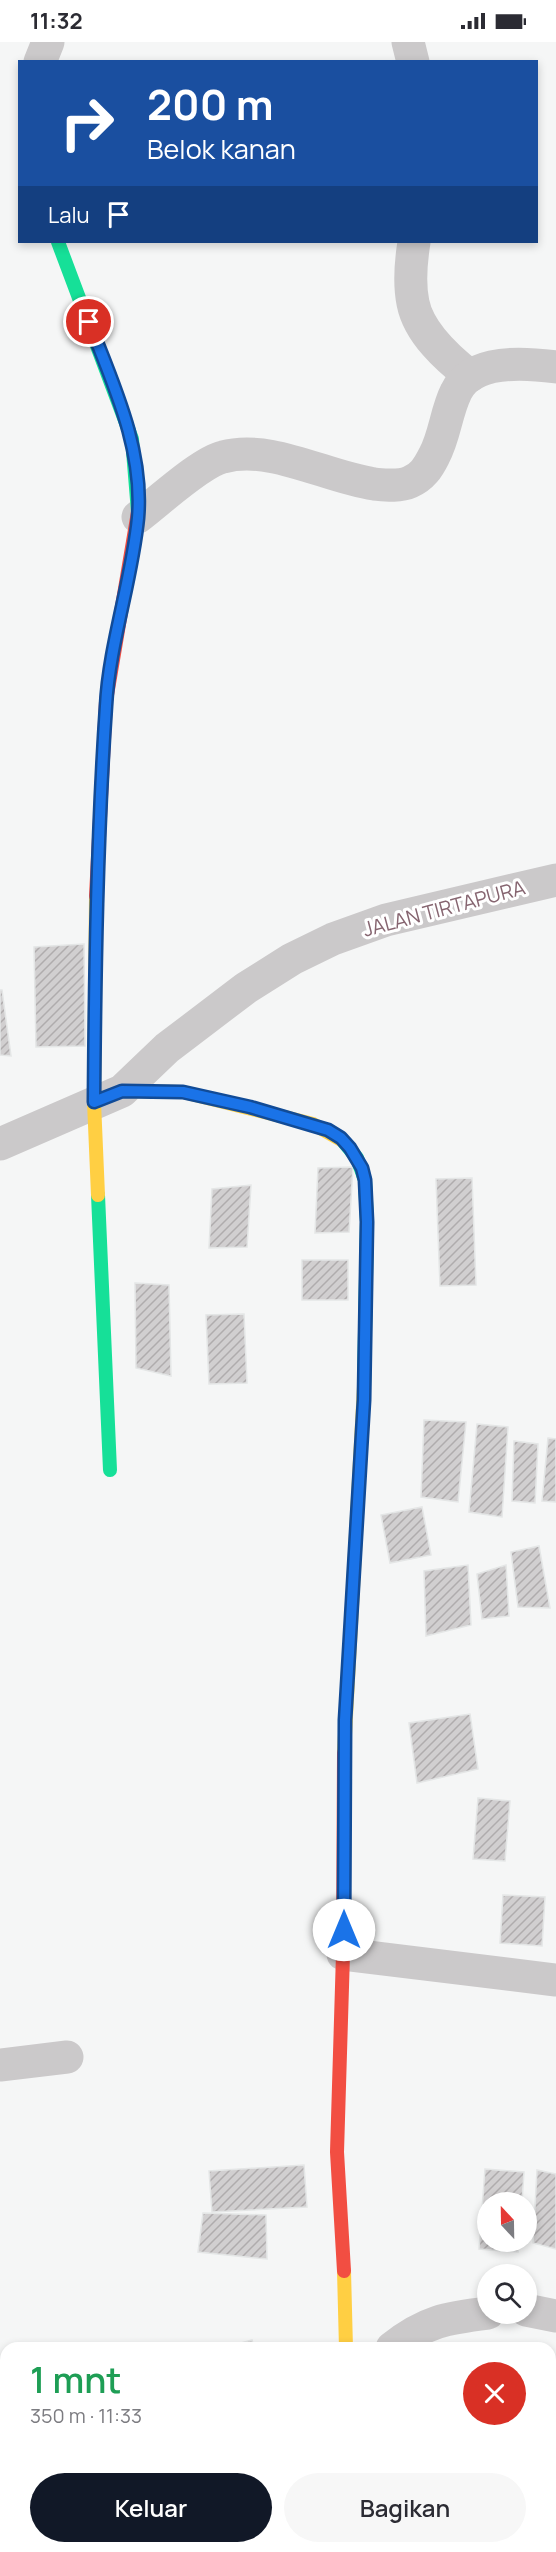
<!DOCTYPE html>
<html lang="id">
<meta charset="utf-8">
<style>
body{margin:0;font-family:Manrope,sans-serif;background:#f7f7f7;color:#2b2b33;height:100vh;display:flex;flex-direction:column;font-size:22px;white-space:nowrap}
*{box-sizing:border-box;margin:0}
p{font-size:20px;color:#7c7c81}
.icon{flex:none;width:33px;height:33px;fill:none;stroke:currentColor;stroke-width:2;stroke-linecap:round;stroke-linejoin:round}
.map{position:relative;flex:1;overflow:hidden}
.panel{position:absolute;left:0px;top:2300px;width:556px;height:212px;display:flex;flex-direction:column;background:#fff;border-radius:18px 18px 0 0;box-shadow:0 3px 9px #0003}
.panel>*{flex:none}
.top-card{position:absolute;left:18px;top:18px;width:520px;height:183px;border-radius:0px;box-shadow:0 3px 9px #0003;background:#1a4fa0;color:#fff;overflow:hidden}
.needle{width:39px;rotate:338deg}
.fabs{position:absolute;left:477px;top:2150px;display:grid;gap:12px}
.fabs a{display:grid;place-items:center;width:60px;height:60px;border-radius:50%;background:#fff;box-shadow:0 3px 9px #0003;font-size:30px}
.pin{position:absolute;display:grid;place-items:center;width:51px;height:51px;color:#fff;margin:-26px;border:3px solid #fff;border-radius:50%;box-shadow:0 2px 6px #0007}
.me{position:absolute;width:66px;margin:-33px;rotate:0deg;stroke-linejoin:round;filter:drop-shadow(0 0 4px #0008)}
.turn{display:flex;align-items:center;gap:21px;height:126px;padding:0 30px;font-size:27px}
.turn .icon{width:78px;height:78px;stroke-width:2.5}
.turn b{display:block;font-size:42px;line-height:51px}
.then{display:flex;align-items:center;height:57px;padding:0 30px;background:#0003;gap:12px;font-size:22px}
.round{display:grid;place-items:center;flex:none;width:63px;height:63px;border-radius:32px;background:#f7f7f7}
.overview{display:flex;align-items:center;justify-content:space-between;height:102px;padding:0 30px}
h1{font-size:36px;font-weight:600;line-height:45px;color:#1e9e55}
.cta{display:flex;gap:12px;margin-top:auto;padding:12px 30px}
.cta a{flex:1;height:69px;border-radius:36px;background:#111827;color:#fff;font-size:24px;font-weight:600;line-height:69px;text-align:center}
.cta a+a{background:#f7f7f7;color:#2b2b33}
.status{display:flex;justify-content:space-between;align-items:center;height:42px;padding:0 30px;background:#fff;direction:ltr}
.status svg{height:16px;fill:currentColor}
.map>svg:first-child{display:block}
.building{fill:url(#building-hatch);stroke:#e4e6e6;stroke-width:1.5}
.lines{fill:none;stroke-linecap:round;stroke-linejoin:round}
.street{stroke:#cbc9ca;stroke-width:33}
.fast{stroke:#16e098;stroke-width:14}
.slow{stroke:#ffcf43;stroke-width:14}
.jam{stroke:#f24e42;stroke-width:14}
.route-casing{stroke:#114b97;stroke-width:15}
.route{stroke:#1a73e8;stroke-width:10}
.labels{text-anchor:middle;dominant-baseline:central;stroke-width:6;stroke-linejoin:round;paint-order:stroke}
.street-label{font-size:20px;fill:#866570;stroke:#fff}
</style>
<div class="status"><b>11:32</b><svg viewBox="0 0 49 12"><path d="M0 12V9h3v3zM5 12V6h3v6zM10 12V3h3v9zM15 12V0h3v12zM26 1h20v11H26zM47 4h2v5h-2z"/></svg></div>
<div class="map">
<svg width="556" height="2510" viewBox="0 0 556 2510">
<defs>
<pattern id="building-hatch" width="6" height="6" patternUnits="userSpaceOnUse" patternTransform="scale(1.5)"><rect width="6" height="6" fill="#d1cfd0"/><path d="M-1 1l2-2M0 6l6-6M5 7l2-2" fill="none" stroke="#afacad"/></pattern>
</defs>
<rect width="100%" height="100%" fill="#f5f6f6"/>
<g class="building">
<path d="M84 902 85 1004 36 1005 34 905Z"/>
<path d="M0 948H2L11 1014 0 1013Z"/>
<path d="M353 1125 349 1190 315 1191 318 1126Z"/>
<path d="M472 1136 476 1243 440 1244 436 1137Z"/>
<path d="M251 1143 247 1205 209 1206 212 1147Z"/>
<rect x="302" y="1218" width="46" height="40"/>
<path d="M135 1241 169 1243 171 1334 136 1326Z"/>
<path d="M244 1272 247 1341 209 1342 206 1273Z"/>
<path d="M424 1378 466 1380 458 1460 421 1455Z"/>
<path d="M477 1382 508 1385 502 1475 469 1470Z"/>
<path d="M548 1396 556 1397V1460L542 1459Z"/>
<path d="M514 1399 538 1402 535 1461 512 1459Z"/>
<path d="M422 1465 431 1513 390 1521 381 1473Z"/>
<path d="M539 1504 550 1566 518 1565 511 1510Z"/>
<path d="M468 1523 471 1583 426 1594 424 1529Z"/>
<path d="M506 1523 509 1574 482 1577 477 1532Z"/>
<path d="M470 1672 478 1727 417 1741 409 1681Z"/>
<path d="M478 1756 510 1759 505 1819 473 1817Z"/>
<path d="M503 1853 545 1855 542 1904 500 1901Z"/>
<path d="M304 2123 307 2165 212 2170 209 2129Z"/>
<path d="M485 2127 524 2130 522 2160H488V2199H518V2210L479 2207Z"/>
<path d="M537 2128 556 2132V2207L533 2201Z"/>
<path d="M203 2171 266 2173 267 2217 198 2210Z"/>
<path d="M252 2298 254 2306H223Z"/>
<path d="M175 2505H216L217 2510H174Z"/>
<path d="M225 2505H251L252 2510H227Z"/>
<path d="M264 2505H318L319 2510H265Z"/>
<path d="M492 2505H546L547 2510H493Z"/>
</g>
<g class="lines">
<g class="street">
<path d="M408 0 413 20"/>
<path d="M40 20 48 0"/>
<path d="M414 200C411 219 409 242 413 261 419 291 447 316 470 334"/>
<path d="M138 475C158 460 201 420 223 415 271 402 326 435 374 442 385 443 399 445 410 440 422 435 428 426 434 414 445 394 446 370 456 350 472 316 526 321 556 325"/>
<path d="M0 1102 122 1049 167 1006 246 946 292 917 333 897 386 878 556 838"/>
<path d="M343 1912 556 1938"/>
<path d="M0 2023 67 2015"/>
<path d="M526 2268 556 2274"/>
<path d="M392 2306C426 2279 447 2276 488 2271"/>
<path d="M157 2510 160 2505"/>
</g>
<g class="fast">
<path d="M58 200 132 397 138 470"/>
<path d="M343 1099 357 1116 365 1138 367 1180 364 1345"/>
<path d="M98 1153 110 1428"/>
</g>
<g class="slow">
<path d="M96 854 94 1060 98 1153"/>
<path d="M122 1049 183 1050 313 1082 343 1099"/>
<path d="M344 1711 364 1345"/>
<path d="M344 2229 346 2306"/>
</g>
<g class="jam">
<path d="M96 854 106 659 138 470"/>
<path d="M344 1711 343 1912 337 2110 344 2229"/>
</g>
</g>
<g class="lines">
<defs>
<path id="route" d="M89 280C113 342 144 407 138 476 132 538 109 603 106 664 97 796 95 928 94 1060L122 1049 183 1050 250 1065 328 1088 341 1096 350 1106 362 1126 365 1138 367 1180 364 1358 345 1678 344 1888"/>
</defs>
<use href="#route" class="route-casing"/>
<use href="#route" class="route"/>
</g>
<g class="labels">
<g class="street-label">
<text transform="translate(444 866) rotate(-15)">JALAN TIRTAPURA</text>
</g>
</g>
</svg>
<div class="fabs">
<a><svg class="needle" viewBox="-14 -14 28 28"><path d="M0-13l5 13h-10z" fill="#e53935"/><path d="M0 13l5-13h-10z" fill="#7c7c81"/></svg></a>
<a><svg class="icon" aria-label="search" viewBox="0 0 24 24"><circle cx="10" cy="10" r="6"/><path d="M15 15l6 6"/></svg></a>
</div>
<div class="pin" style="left:89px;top:280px;background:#d93025"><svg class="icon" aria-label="arrive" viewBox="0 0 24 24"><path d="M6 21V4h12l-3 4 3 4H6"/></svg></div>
<svg class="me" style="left:344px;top:1888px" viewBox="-20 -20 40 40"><circle r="19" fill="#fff"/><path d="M0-13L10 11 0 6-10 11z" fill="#1a73e8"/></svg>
<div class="top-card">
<div class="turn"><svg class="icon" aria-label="right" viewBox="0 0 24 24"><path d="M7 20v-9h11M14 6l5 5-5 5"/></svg><div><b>200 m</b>Belok kanan</div></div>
<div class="then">Lalu<svg class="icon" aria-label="arrive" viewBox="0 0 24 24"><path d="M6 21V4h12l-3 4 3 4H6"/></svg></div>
</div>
<section class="panel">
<div class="overview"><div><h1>1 mnt</h1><p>350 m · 11:33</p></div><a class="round" style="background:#d93025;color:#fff"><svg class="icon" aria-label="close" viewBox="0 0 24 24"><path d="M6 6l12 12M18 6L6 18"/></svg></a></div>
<div class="cta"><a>Keluar</a><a>Bagikan</a></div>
</section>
</div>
